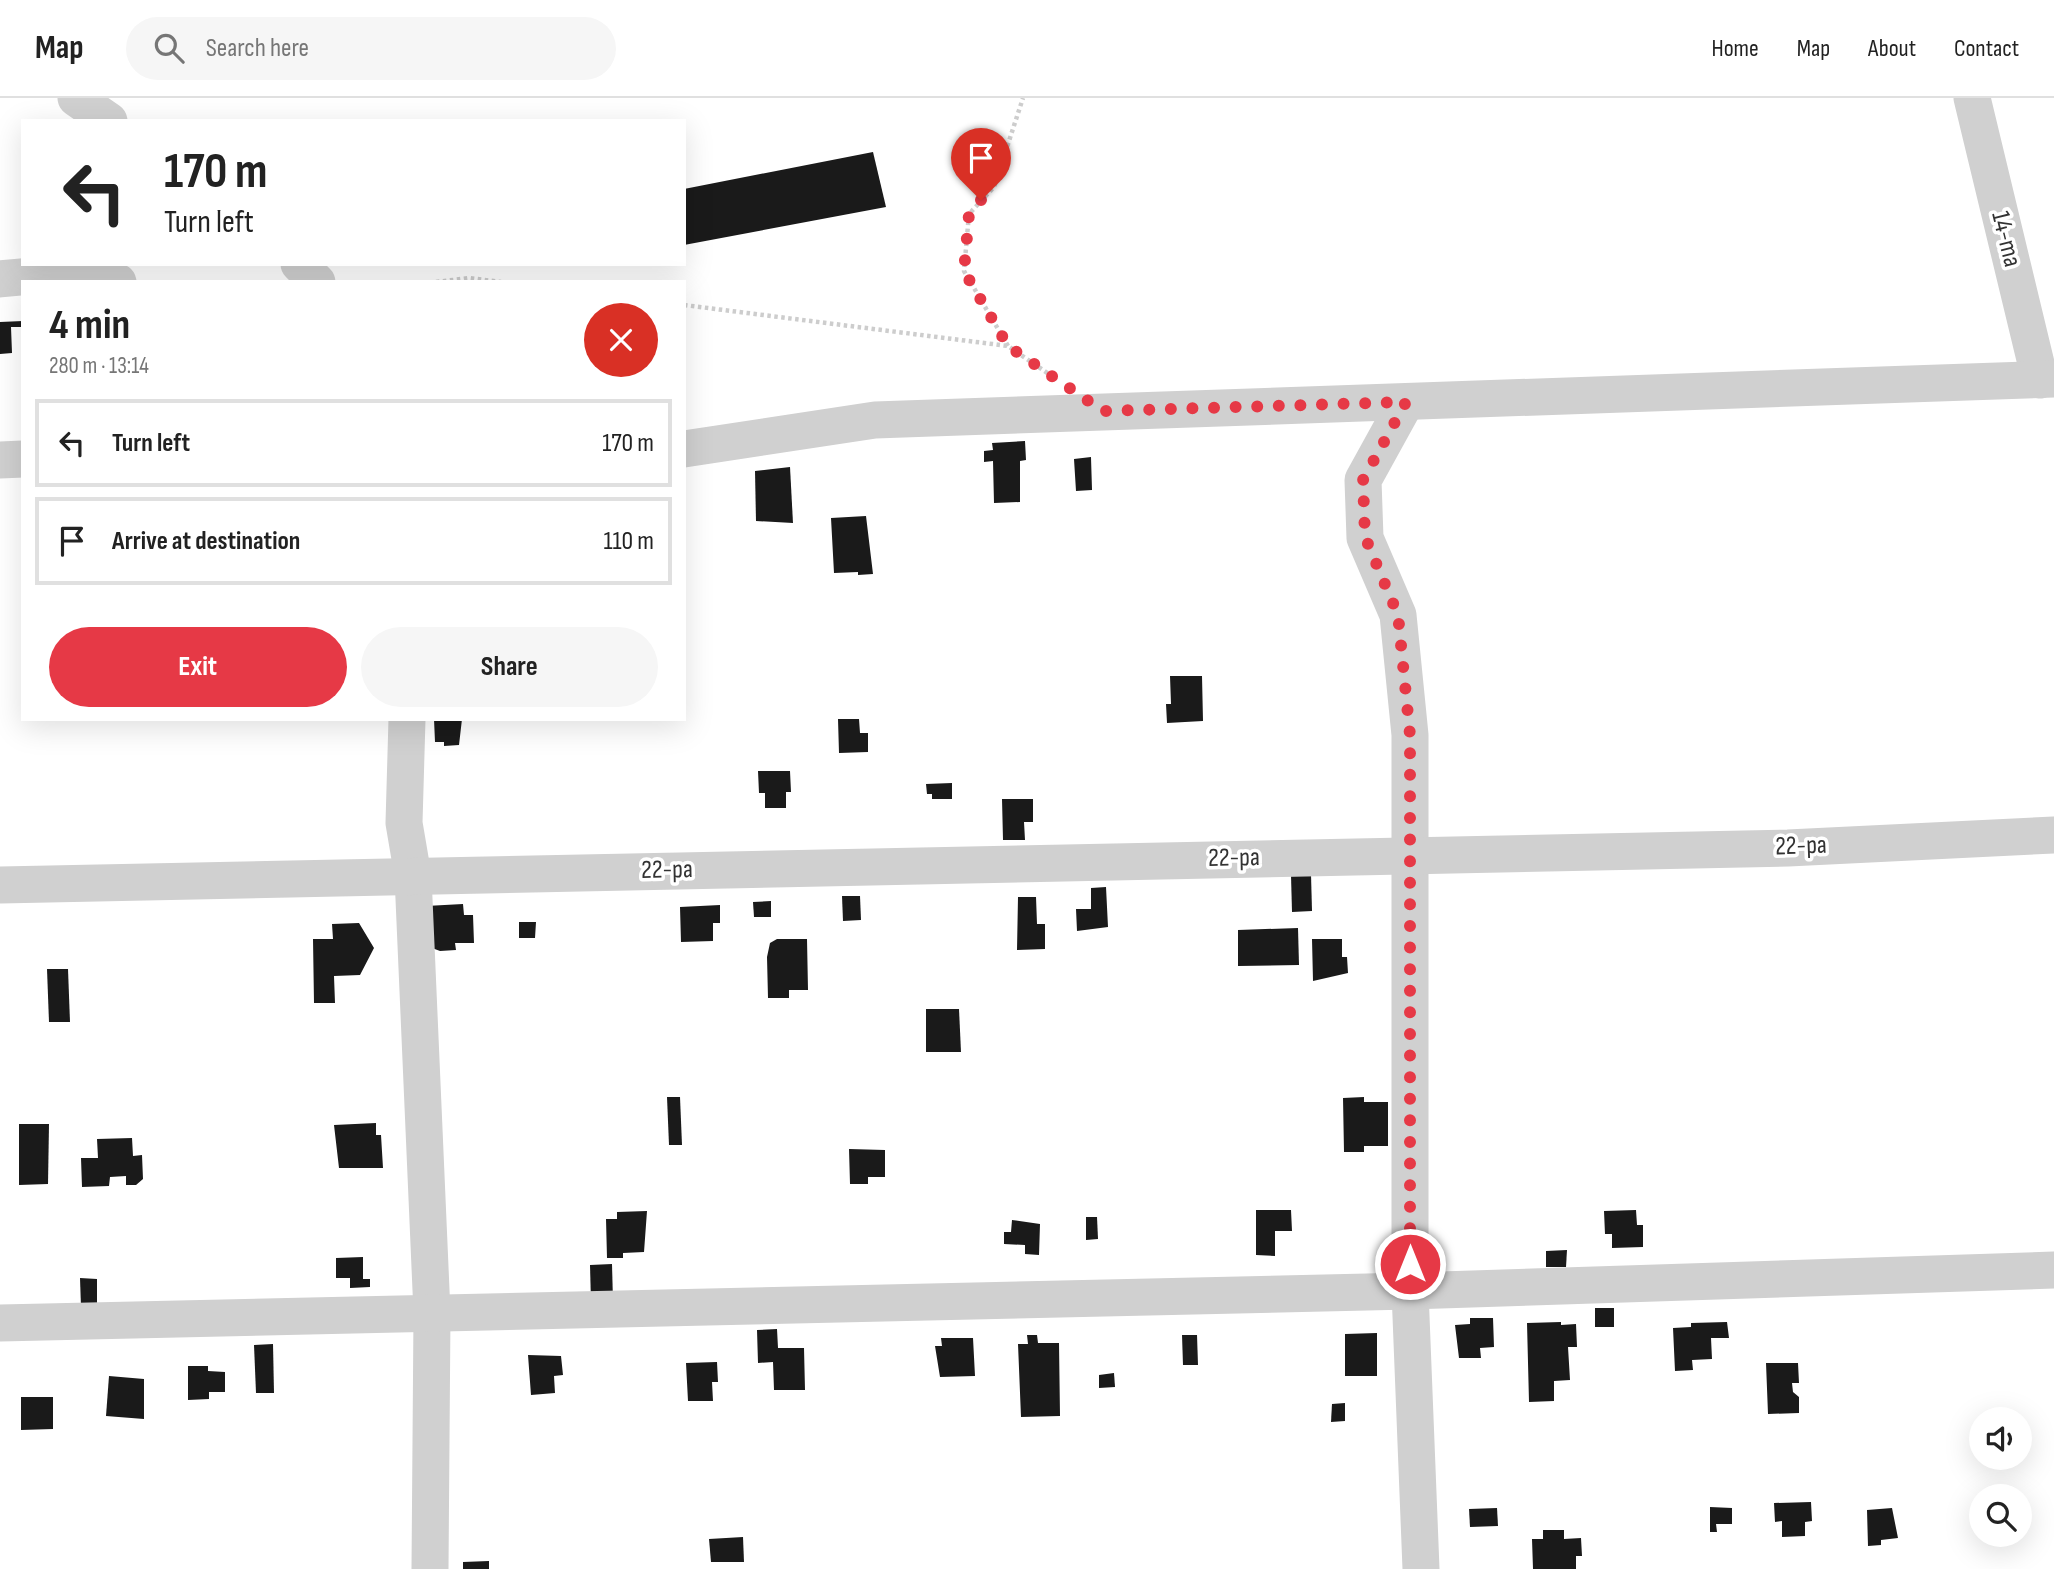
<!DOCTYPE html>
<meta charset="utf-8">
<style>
body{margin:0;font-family:"Sofia Sans Condensed",sans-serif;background:#f6f6f6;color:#222;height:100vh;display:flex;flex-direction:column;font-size:26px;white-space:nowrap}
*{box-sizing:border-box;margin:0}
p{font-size:23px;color:#767676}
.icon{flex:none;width:38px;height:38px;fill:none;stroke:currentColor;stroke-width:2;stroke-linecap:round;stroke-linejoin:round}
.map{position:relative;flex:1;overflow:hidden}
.drawer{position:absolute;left:21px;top:182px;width:665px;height:441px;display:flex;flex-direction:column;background:#fff;border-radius:0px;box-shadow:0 7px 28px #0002}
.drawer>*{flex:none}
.hud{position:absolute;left:21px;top:21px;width:665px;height:147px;border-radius:0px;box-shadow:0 7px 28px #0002;background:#fff;color:#222;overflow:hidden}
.buttons{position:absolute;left:1969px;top:1309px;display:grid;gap:14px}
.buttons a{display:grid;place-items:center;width:63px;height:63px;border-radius:50%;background:#fff;box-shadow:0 7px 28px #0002;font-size:35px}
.pin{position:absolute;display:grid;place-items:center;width:60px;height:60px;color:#fff;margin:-72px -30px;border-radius:50% 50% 50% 0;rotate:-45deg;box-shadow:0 0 7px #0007}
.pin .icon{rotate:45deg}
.me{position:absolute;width:77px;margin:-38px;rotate:0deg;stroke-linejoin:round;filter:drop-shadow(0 0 5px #0008)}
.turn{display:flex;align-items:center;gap:24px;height:147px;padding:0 28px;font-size:32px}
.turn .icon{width:91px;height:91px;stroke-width:2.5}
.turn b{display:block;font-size:49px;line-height:60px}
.round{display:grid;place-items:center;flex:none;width:74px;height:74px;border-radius:37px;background:#f6f6f6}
.overview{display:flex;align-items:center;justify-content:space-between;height:119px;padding:0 28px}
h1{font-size:42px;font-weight:700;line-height:52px}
.cta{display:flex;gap:14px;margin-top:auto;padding:14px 28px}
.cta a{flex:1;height:80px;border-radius:42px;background:#e63946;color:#fff;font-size:28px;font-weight:700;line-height:80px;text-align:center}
.cta a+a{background:#f6f6f6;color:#222}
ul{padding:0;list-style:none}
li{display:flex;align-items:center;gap:21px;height:88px;margin:0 14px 10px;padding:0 14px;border:4px solid #e0e0e0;border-radius:0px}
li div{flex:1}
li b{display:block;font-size:26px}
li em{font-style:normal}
header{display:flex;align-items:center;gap:42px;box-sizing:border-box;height:98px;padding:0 35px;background:#fff;border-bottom:2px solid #e0e0e0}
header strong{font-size:33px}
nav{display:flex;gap:38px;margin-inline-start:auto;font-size:24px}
.search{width:490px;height:63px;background:#f6f6f6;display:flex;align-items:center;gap:18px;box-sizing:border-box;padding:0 24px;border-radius:38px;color:#767676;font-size:26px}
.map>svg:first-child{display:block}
.building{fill:#1a1a1a}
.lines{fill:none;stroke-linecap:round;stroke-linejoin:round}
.path{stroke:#cdcdcd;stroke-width:4.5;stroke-dasharray:3.5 3.5;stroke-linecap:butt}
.street{stroke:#d0d0d0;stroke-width:37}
.route{stroke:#e63946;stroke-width:12;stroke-dasharray:0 21.6}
.labels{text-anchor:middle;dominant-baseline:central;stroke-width:7;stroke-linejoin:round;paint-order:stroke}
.street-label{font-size:26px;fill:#333;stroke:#fff}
</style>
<header>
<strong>Map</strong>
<div class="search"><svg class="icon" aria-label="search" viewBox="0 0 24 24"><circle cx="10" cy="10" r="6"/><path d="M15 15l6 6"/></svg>Search here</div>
<nav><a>Home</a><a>Map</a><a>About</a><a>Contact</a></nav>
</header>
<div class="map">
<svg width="2054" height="1471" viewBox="0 0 2054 1471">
<rect width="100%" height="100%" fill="#fff"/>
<g class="building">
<path d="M873 54 886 109 684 147V91Z"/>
<path d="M23 223V229H11L12 255 0 256V224Z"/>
<path d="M1025 343 1026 362 1020 363V404L994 405 993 363 984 364V353L993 352 992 345Z"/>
<path d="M1091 359 1092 392 1076 393 1074 361Z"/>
<path d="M790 369 793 425 756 423 755 373Z"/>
<path d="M866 418 873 476 858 477V474L834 475 831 420Z"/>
<path d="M1170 578H1202L1203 623 1167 625 1166 606H1171Z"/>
<path d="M434 621H462L459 647 444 648V644H435Z"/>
<path d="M838 621H859L860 635H868V654L839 655Z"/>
<path d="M758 673H790L791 694H786V710H765V695H759Z"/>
<path d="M952 685V701H932V696H927L926 686Z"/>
<path d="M1002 701H1033V724H1024L1025 742H1003Z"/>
<path d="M1311 776 1312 813 1292 814 1291 777Z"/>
<path d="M1106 789 1108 829 1077 833 1076 811H1091V790Z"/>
<path d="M842 798H860L861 822 843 823Z"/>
<path d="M1018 799H1036L1037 826H1045V851L1017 852Z"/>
<path d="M771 803V819H754L753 804Z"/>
<path d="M463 806 464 817H473L474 845H455L456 852 440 853 424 847 426 808Z"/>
<path d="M720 807V825H713V843L681 844 680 809Z"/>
<path d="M519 824H536L535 840H519Z"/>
<path d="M359 825 374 850 360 877 334 878 335 905H314L313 841H333L332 826Z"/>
<path d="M1298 830 1299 867 1238 868V832Z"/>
<path d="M777 841H807L808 892H789V900H768L767 859 770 845Z"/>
<path d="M1312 841H1342V859H1347L1348 875 1313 883Z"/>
<path d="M47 871H68L70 924H49Z"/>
<path d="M926 911H959L961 954H926Z"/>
<path d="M667 999H680L682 1047H669Z"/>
<path d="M1364 999V1004H1388V1048H1364V1054H1344L1343 1000Z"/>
<path d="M376 1025V1037H381L383 1070H339L334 1027Z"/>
<path d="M19 1026H49L48 1086 19 1087Z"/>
<path d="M132 1040 133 1058 142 1057 143 1081 136 1087H126V1078L110 1079 109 1088 82 1089 81 1060H98L97 1041Z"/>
<path d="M849 1051 885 1052V1079H868V1086H850Z"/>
<path d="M1256 1112H1291L1292 1133H1275V1158L1256 1157Z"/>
<path d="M1636 1112 1637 1127H1643V1149L1612 1150V1136H1605L1604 1113Z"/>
<path d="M647 1113 644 1154 623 1155V1160H607L606 1121H617V1114Z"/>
<path d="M1086 1119H1097L1098 1141 1086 1142Z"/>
<path d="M1012 1122 1040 1126 1039 1157 1025 1156V1147L1004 1146V1134H1011Z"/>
<path d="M1567 1152 1566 1169H1546V1153Z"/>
<path d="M363 1159V1181H370V1189L350 1190V1180H336V1160Z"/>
<path d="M612 1166 613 1203 591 1204 590 1167Z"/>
<path d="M80 1180 97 1181V1210L81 1209Z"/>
<rect x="1595" y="1210" width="19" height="19"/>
<path d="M1470 1220H1493L1494 1249 1480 1250 1481 1260H1459L1455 1227 1470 1226Z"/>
<path d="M1561 1224V1227L1576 1226 1577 1249H1568L1570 1282 1554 1283V1303L1529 1304 1527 1225Z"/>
<path d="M1727 1224 1729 1240H1711L1712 1261 1692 1262 1693 1272 1675 1273 1673 1230 1691 1229V1225Z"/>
<path d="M777 1231 778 1250H804L805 1292H774L773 1264 758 1265 757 1232Z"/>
<path d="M1377 1235V1278H1345V1236Z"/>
<path d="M1027 1237H1037L1038 1245H1059L1060 1318 1021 1319 1018 1246H1028Z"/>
<path d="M1182 1237H1197L1198 1267H1183Z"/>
<path d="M941 1240H973L975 1278 940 1279 935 1248H942Z"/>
<path d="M273 1246 274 1295H256L254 1247Z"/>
<path d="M528 1257 561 1258 563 1277 554 1278 555 1295 531 1297Z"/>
<path d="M717 1264 718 1284H712L713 1303H688L686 1265Z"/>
<path d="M1766 1265H1798L1799 1285H1792L1793 1294 1799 1299V1315L1768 1316Z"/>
<path d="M188 1268H208V1273L225 1274V1294H209V1301L188 1302Z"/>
<path d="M1114 1275 1115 1289 1099 1290V1277Z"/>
<path d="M109 1278 144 1281V1321L106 1318Z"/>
<path d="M21 1299H53V1331L21 1332Z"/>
<path d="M1345 1305V1323L1331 1324 1332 1306Z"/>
<path d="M1811 1404 1812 1423 1805 1424V1438L1782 1439V1423L1775 1424 1774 1405Z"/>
<path d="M1710 1409 1732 1410V1426H1716L1717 1434H1710Z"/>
<path d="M1497 1410 1498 1428 1470 1429 1469 1411Z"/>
<path d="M1892 1410 1898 1440 1881 1442V1447L1868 1448 1867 1412Z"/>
<path d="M1543 1432H1564V1441L1581 1440 1582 1458H1576V1471H1533L1532 1441H1543Z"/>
<path d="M743 1439 744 1464H711L709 1441Z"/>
<path d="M489 1463V1471H463V1464Z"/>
</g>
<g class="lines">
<g class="path">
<path d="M436 184 469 180 501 184"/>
<path d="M684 207 1008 248 1053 279"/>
<path d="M1008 248 964 173 969 116 994 89 1023 0"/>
</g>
<g class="street">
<path d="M76 0 109 23"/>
<path d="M1972 0 2040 282"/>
<path d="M299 166 317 184"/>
<path d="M0 181C40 176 79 175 118 184"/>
<path d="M1406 304 1363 382 1365 440 1398 517 1410 637V1193L1421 1471"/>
<path d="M684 351 875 322 2054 281"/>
<path d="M0 362 23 361"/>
<path d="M407 621 404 725 413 778 432 1215 430 1471"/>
<path d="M0 787 1788 750 2054 737"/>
<path d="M0 1225 1410 1193 2054 1172"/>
</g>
</g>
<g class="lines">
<path class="route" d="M981 102 969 116 964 173 1008 248 1103 313 1406 304 1363 382 1365 439 1398 517 1410 637V1166"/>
</g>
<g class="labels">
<g class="street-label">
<text transform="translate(2006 141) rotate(76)">14-та</text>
<text transform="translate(1801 748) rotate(-2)">22-ра</text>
<text transform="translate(1234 760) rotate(-1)">22-ра</text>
<text transform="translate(667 772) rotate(-1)">22-ра</text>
</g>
</g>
</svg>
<div class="buttons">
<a><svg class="icon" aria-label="sound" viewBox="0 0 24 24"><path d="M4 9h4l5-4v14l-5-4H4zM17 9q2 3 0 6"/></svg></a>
<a><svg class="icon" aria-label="search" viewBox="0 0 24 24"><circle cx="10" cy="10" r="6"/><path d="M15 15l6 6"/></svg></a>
</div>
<div class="pin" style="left:981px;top:102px;background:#d93025"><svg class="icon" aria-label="arrive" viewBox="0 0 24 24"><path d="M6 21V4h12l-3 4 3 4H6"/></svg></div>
<svg class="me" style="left:1410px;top:1166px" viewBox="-20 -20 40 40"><circle r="17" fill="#e63946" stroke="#fff" stroke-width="3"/><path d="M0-11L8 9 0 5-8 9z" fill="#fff"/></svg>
<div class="hud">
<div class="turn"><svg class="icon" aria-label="left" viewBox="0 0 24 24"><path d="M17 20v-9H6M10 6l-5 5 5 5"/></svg><div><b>170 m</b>Turn left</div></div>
</div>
<section class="drawer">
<div class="overview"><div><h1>4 min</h1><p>280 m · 13:14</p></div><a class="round" style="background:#d93025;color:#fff"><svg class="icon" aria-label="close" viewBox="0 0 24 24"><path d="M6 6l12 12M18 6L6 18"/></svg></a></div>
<ul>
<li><svg class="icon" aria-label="left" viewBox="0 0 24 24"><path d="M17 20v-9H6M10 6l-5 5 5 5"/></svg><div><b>Turn left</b></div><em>170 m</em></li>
<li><svg class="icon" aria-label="arrive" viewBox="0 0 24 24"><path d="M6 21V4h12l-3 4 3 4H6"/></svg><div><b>Arrive at destination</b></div><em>110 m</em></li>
</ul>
<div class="cta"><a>Exit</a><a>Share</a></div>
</section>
</div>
